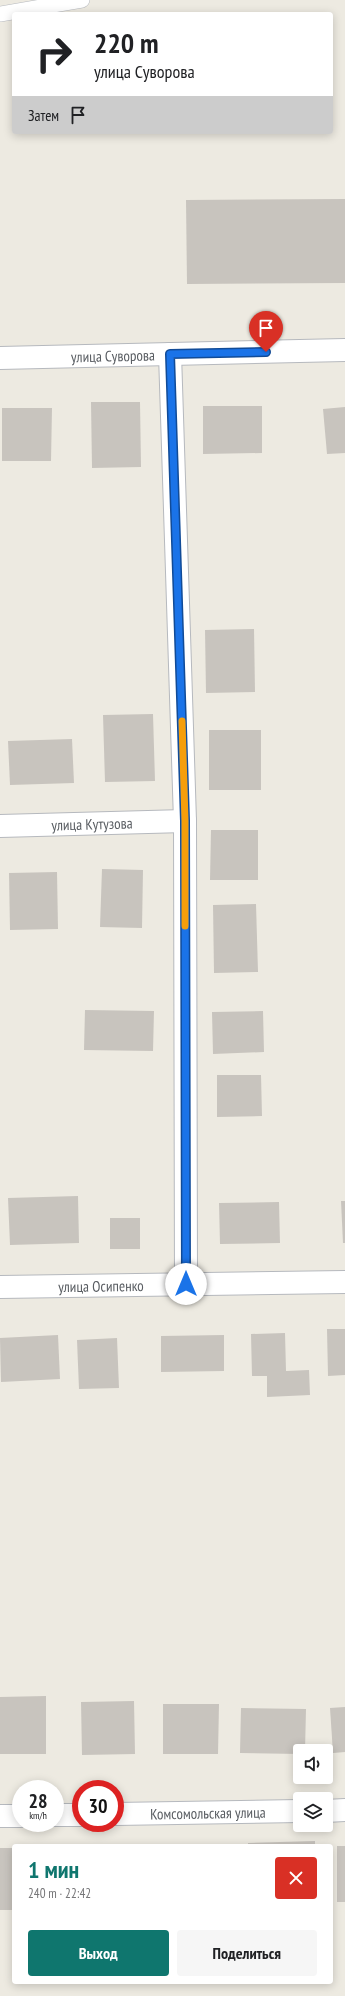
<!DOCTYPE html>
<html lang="ru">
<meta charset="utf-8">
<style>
body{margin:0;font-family:"PT Sans Narrow",sans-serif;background:#f6f6f6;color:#202124;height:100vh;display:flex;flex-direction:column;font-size:15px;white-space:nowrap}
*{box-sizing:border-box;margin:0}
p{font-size:13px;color:#757577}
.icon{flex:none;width:22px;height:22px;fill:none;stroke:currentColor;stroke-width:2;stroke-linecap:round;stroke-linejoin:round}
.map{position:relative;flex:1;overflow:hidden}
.side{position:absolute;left:12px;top:1844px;width:321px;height:140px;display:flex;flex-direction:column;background:#fff;border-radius:4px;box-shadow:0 2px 10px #0003}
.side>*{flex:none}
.guide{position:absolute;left:12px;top:12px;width:321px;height:122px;border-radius:4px;box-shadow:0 2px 10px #0003;background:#fff;color:#202124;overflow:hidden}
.fabs{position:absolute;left:293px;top:1744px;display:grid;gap:8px}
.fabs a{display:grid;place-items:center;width:40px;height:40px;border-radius:4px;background:#fff;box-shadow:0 2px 10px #0003;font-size:20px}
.speed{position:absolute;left:12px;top:1780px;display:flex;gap:8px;font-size:20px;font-weight:700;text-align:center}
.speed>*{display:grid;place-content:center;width:52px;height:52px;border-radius:50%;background:#fff;box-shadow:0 2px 10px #0003;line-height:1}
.speed small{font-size:10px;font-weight:400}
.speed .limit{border:6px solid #d22;background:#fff;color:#111}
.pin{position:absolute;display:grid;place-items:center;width:34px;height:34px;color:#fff;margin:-41px -17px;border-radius:50% 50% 50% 0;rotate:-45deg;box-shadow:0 0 4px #0007}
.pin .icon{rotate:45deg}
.me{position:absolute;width:44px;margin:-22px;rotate:0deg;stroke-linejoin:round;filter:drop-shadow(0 0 3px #0008)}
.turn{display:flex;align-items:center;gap:14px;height:84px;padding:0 16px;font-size:18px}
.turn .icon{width:52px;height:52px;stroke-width:2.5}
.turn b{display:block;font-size:28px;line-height:34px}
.then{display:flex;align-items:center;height:38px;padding:0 16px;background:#0003;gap:8px;font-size:15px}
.round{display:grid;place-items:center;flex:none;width:42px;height:42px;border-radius:4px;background:#f6f6f6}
.head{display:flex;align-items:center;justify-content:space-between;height:68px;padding:0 16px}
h1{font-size:24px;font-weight:800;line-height:30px;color:#0f766e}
.primary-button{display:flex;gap:8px;margin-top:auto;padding:8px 16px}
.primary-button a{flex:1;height:46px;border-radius:4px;background:#0f766e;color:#fff;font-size:16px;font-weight:800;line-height:46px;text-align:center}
.primary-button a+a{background:#f6f6f6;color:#202124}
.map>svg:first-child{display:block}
.building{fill:#c8c4be}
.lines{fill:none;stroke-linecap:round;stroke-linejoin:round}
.lane-casing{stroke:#b6b9be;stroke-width:16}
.street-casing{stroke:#b6b9be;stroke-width:24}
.lane{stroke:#fff;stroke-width:15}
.street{stroke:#fff;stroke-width:22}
.route-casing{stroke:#114b97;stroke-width:10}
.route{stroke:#1a73e8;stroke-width:7}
.slow{stroke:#f59e0b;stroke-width:7}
.labels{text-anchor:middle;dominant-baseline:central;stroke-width:4;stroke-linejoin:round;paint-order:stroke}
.street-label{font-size:15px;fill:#595d62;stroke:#fff}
</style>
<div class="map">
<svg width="345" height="1996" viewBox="0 0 345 1996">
<rect width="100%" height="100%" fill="#edeae1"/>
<g class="building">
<path d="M345 199V283L187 284 186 200Z"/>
<path d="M91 402H140L141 467 92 468Z"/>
<path d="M203 406H262V453L203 454Z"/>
<path d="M345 407V453L327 454 323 409Z"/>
<path d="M2 408H52L51 461H2Z"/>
<path d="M254 629 255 692 206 693 205 630Z"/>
<path d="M153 714 155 781 105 782 103 715Z"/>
<rect x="209" y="730" width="52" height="60"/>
<path d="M72 739 74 783 10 785 8 741Z"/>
<path d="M211 830H258V880H210Z"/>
<path d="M102 869 143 870 142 928 100 927Z"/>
<path d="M57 872 58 929 10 930 9 873Z"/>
<path d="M256 904 258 972 214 973 213 905Z"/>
<path d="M85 1010 154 1011 153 1051 84 1050Z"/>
<path d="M263 1011 264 1052 213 1054 212 1012Z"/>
<path d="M217 1075H261L262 1116 217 1117Z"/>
<path d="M78 1196 79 1243 10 1245 8 1198Z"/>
<path d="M341 1201H345V1243H343Z"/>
<path d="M279 1202 280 1243 220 1244 219 1203Z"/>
<rect x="110" y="1218" width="30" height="31"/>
<path d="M327 1329H345V1375L328 1376Z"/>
<path d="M285 1333 286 1371 309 1370 310 1395 267 1397V1376H252L251 1334Z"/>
<path d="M58 1335 60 1379 1 1382 0 1338Z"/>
<path d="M224 1335V1371L161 1372V1336Z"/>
<path d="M117 1338 119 1388 79 1389 77 1340Z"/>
<path d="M46 1696V1754H0V1697Z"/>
<path d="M134 1701 135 1754 82 1755 81 1702Z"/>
<path d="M163 1704H219L218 1754H163Z"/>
<path d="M345 1707V1752L333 1753 330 1708Z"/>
<path d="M241 1708 306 1709 305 1751H300V1754L240 1753Z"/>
<path d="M315 1841V1846H248V1843Z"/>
<rect x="337" y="1846" width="8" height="56"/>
<rect x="0" y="1848" width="14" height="62"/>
</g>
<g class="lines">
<defs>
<path id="lane" d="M0 14 82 0"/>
<g id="street">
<path d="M170 354 185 821 186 1284"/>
<path id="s1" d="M0 358 345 350"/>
<path id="s2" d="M0 826 185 821"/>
<path id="s3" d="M0 1287 345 1282"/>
<path d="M326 1811 345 1810"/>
<path id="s4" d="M115 1814 300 1811"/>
<path d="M55 1815H81"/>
<path d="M0 1816H21"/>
</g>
</defs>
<use href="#lane" class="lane-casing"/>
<use href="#street" class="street-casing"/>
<use href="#lane" class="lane"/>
<use href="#street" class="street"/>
</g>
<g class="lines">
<defs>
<path id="route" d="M186 1284 185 821 170 354 266 352"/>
</defs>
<use href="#route" class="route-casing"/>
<use href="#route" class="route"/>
<path class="slow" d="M182 721 185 821V926"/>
</g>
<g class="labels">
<g class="street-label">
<text stroke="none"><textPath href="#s1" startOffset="113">улица Суворова</textPath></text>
<text stroke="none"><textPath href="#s2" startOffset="92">улица Кутузова</textPath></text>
<text stroke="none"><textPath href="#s3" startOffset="101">улица Осипенко</textPath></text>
<text stroke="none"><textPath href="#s4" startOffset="93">Комсомольская улица</textPath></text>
</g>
</g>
</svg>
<div class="fabs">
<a><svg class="icon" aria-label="sound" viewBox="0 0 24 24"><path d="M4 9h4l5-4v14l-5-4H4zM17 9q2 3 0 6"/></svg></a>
<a><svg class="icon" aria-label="layers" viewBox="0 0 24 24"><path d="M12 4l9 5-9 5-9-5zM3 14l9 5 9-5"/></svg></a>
</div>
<div class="speed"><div>28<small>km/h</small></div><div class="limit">30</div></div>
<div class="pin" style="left:266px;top:352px;background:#d93025"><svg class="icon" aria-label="arrive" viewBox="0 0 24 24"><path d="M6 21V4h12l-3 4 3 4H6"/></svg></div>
<svg class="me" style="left:186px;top:1284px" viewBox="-20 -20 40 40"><circle r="19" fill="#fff"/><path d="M0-13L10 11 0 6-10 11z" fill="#1a73e8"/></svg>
<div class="guide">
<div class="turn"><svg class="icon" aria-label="right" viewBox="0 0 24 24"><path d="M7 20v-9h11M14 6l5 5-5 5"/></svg><div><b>220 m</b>улица Суворова</div></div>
<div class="then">Затем<svg class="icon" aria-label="arrive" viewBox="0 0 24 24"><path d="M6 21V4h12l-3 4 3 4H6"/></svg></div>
</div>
<section class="side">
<div class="head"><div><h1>1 мин</h1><p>240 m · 22:42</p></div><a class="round" style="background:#d93025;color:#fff"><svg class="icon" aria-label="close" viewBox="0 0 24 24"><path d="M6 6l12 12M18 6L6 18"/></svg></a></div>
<div class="primary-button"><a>Выход</a><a>Поделиться</a></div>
</section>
</div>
